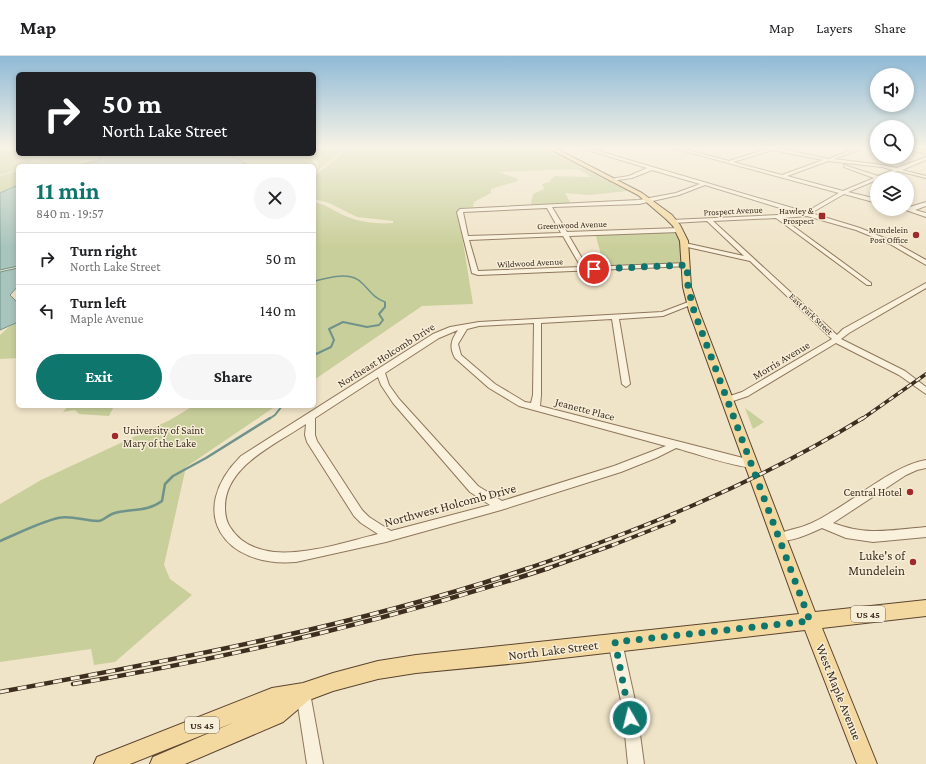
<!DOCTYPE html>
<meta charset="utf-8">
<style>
body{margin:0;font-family:"Crimson Pro",serif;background:#f6f6f6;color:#202124;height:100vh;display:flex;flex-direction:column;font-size:15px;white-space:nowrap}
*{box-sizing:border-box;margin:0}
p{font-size:13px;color:#757577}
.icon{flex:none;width:22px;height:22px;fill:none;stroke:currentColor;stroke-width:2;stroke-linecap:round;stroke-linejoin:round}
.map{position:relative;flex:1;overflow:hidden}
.details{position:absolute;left:16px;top:108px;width:300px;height:244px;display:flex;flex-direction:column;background:#fff;border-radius:6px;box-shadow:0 2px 6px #0003}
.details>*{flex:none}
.banner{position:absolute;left:16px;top:16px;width:300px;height:84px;border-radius:6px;box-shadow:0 2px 6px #0003;background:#202124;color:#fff;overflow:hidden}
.controls{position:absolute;left:870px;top:12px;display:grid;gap:8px}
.controls a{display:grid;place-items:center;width:44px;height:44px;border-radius:50%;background:#fff;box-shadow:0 2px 6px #0003;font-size:20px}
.pin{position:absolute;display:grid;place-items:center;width:34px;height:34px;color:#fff;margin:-17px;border:2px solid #fff;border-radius:50%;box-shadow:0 1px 4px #0007}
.me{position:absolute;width:44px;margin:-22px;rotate:352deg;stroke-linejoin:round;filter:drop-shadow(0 0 3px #0008)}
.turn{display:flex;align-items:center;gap:14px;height:84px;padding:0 20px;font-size:18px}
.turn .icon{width:52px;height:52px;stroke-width:2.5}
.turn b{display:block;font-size:28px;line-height:34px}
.round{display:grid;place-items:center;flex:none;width:42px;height:42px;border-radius:21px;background:#f6f6f6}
.overview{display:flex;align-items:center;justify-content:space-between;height:68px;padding:0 20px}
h1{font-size:24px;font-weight:700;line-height:30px;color:#0f766e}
.action{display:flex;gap:8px;margin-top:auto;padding:8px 20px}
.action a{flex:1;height:46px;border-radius:24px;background:#0f766e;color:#fff;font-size:16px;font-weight:700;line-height:46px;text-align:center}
.action a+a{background:#f6f6f6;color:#202124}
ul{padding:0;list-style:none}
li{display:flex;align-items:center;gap:12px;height:52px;padding:0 20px;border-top:1px solid #e0e0e0}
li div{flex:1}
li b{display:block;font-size:15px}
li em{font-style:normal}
header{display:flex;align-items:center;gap:24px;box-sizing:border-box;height:56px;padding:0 20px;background:#fff;border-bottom:1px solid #e0e0e0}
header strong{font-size:19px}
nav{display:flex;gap:22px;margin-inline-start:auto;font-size:14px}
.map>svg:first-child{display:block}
.green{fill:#c9cf9b}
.water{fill:#a9c4bc;stroke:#6f938a}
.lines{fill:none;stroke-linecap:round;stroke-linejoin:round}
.stream-far2{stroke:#6f938a;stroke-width:1.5}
.stream-far1{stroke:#6f938a;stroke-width:2}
.stream{stroke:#6f938a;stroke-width:2.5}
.minor-casing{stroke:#8d765c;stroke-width:2}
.major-casing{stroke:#5b4430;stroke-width:2}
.minor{fill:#faf1dc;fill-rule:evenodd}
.major{fill:#f3d9a0;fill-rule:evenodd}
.rail-far2-casing{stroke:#3d2e20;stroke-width:3.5}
.rail-far1-casing{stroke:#3d2e20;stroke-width:4}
.rail-casing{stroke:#3d2e20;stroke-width:4.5}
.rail-far2{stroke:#f7eed8;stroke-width:2;stroke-dasharray:5.5;stroke-linecap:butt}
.rail-far1{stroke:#f7eed8;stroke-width:2.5;stroke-dasharray:7;stroke-linecap:butt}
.rail{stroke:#f7eed8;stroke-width:3;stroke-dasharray:9;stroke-linecap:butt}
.route{stroke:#0f766e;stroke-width:7;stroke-dasharray:0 12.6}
.poi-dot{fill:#9e2a2b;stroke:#f7eed8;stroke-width:1.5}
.labels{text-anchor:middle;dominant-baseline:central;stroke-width:3;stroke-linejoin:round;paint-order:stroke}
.far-street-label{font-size:9px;fill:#3d2e20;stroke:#f7eed8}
.far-poi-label{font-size:9px;fill:#3d2e20;stroke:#f7eed8;text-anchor:end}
.shield{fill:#f7eed8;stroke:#756857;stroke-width:1}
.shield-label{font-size:10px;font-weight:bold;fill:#3d2e20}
.street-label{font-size:11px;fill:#3d2e20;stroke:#f7eed8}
.poi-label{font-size:11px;fill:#3d2e20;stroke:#f7eed8;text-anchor:start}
.near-street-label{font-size:13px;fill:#3d2e20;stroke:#f7eed8}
.near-poi-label{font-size:13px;fill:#3d2e20;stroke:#f7eed8;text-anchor:end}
</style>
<header>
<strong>Map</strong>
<nav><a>Map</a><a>Layers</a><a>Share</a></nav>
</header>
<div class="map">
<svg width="926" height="708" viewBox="0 0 926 708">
<rect width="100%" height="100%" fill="#f0e4c8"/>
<g class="green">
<path d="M11 92H18V98H47L27 109 18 110V113L0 119V96Z"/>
<path d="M314 92H345L319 113V109L315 102 306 98H314Z"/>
<path d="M348 92H544L628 135 589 139 565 137 571 148H531L533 138 544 133 542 128 550 126 551 123 555 120 591 121 579 114 572 113 499 116 518 123V125L491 133V137L474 146 473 151 462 152 458 155 473 248 422 250 314 324V146C325 148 333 154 343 159 358 166 375 168 393 167V165L357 161 329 147 314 143V121Z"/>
<path d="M50 98H95L100 102 98 105 75 110H27Z"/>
<path d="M229 98H303C310 102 319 106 314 116V110H250Z"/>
<path d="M18 114V129L0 137V120Z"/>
<path d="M670 174C686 179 685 192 686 206L676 209 603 212 600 195 595 177Z"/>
<path d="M18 266V302L0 303V279L10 270Z"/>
<path d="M68 350H114L109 360 79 358 75 354 63 356Z"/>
<path d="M193 350H276L186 411 164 509 170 523 192 539 115 606 94 609 91 593 0 606V448L41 424 170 364Z"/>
<path d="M745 352 764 366 753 373Z"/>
</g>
<g class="water">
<path d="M95 98H227L232 99 250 110H75L98 105 100 102Z"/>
<path d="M18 129V210L0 214V137Z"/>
<path d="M18 212V230L10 239 18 247V266L0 274V216Z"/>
</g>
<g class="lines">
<path class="stream-far2" d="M314 225C329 222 351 214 363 228 371 236 374 242 385 246V248"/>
<g class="stream-far1">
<path d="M314 299 331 291 334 284 329 273 343 266 367 271 379 269 383 264 379 258 385 251V247"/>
<path d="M269 363 275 359 282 350"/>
</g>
<path class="stream" d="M0 485C19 477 38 467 58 462 72 459 84 465 98 465 103 465 107 460 112 458 128 452 146 457 162 445L165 428 173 420 206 402 270 362"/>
<defs>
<g id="minor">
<path d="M581 92H588L806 156 839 137 673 92H680L729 105 770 92H778L828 103 858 92H864L834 103 882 109 897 112 926 101V104L902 114 926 120V122L898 115 848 136 877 143V147L844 138 811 157 860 172 894 186 926 204V209L890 188 856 174 807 160 782 162 871 227V229H867L776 162 713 165 837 279 843 273 926 227V232L849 277 841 283 905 315 926 331V338L899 319 836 287 748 340 727 347 724 346 723 344 724 342 742 336 832 283 750 205 683 190 682 189 685 187 744 200 707 165 673 167 671 166V164L800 158 705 129 679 139 639 148 552 151 567 176 679 172 682 174 679 176 569 180 587 211 687 207 689 208V210L478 219 472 217 457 156 460 153 639 144 676 137 700 128 652 114 632 122 610 125V123L629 120 647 112ZM773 94 823 104 782 119 733 106ZM828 105 882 111 893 114 878 120 844 109V111L874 122 843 135 787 120ZM547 152 561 177 468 180 463 156ZM563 180 581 211 478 215 469 184Z"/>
<path d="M907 92 926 95V97L907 94Z"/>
<path d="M926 146V150L915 154 926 157V161L903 153Z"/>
<path d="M691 245 695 247 693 248 663 260 619 263 630 328 626 331 622 328 612 263 541 267V339L540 350 751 404 755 405 756 408 755 411C743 414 691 396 676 392L656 402 621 416 501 454 386 486 296 506C224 512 185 456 241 400L433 278 450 271 479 266 662 256ZM534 267 533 339 531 347 525 346 495 328 461 299 458 288 467 273 479 270ZM458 274C451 284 449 291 455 302L489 332 519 350 666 390 614 410 502 445 478 430 399 343 389 329 385 317 439 282ZM378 321 381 329 393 347 470 436 490 449 391 475 369 461 362 454 317 385 315 379V362ZM306 368 305 379 307 386 354 460 361 467 378 478C346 486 307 499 274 496 256 494 240 487 230 471 226 465 225 458 225 451 225 410 276 388 306 368Z"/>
<path d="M926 404V412L917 414 906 419 833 467C866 480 892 474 926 471V481L873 486 846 482 822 472C811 477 788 488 776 484L774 481 776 478C782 476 788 475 794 473 807 470 819 464 830 457 859 441 893 410 926 404Z"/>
<path d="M615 579 620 581 622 586 636 649 644 708H628L622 649 608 586 610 581Z"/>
<path d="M303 630 308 632 310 637 323 708H307L296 637 298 632Z"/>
</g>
<path id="major" d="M548 92H555L642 137 672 159 680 169 688 185 691 231 699 255 815 556 926 544V560L822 572 877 708H857L805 574 519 607 416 617 378 623 333 635 309 644 283 666 185 708H150L153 701 235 666 130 708H94L97 701 272 632 303 627 333 617 378 605 416 599 799 558 689 255 683 231 680 185 673 170 666 163 638 139Z"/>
</defs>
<use href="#minor" class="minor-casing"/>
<use href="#major" class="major-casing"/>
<use href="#minor" class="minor"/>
<use href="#major" class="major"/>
<defs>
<path id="rail-far2" d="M862 363 926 318"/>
<g id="rail-far1">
<path d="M526 513C643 473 757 427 863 362"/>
<path d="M546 513 613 489 674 465"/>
</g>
<g id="rail">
<path d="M73 628C234 601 393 563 549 512"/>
<path d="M0 636C178 603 357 570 529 512"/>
</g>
</defs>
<use href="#rail-far2" class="rail-far2-casing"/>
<use href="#rail-far1" class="rail-far1-casing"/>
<use href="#rail" class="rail-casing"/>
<use href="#rail-far2" class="rail-far2"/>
<use href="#rail-far1" class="rail-far1"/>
<use href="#rail" class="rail"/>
</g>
<linearGradient id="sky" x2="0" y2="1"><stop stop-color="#8fbad6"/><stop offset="0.48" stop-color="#f8f3e6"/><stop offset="1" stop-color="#f8f3e6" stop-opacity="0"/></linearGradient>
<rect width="926" height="191" fill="url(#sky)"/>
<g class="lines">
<path class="route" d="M594 213 687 209 688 231 694 255 810 565 615 586 630 662"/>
</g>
<g class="poi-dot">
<rect x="818" y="156" width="8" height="8" rx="2"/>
<circle cx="916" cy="179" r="4"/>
<circle cx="115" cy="380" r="4"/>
<circle cx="910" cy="436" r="4"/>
<circle cx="913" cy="506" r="4"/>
</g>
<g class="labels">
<g class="far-street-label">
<text transform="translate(733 155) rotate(-3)">Prospect Avenue</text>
<text transform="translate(572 169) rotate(-2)">Greenwood Avenue</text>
<text transform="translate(530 207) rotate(-3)">Wildwood Avenue</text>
<text transform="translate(811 258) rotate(43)">East Park Street</text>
</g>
<g class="far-poi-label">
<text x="814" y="155">Hawley &amp;<tspan x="814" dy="10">Prospect</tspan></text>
<text x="908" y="174">Mundelein<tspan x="908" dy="10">Post Office</tspan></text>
</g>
<g class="shield">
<rect x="851" y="550" width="34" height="16" rx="3"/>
<rect x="185" y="661" width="34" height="16" rx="3"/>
</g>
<g class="shield-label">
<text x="868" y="558">US 45</text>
<text x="202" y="669">US 45</text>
</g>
<g class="street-label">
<text transform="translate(386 299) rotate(-32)">Northeast Holcomb Drive</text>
<text transform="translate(781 304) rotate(-31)">Morris Avenue</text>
<text transform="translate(585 353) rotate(15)">Jeanette Place</text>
</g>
<g class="poi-label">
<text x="123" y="374">University of Saint<tspan x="123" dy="13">Mary of the Lake</tspan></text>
<text x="902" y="436" text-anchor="end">Central Hotel</text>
</g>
<g class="near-street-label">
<text transform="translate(450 449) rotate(-15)">Northwest Holcomb Drive</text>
<text transform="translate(553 594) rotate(-7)">North Lake Street</text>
<text transform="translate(839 636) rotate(68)">West Maple Avenue</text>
</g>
<g class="near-poi-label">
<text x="905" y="499">Luke's of<tspan x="905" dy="15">Mundelein</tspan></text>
</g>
</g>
</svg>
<div class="controls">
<a><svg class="icon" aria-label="sound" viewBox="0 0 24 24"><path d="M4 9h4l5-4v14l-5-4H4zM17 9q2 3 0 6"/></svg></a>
<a><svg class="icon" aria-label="search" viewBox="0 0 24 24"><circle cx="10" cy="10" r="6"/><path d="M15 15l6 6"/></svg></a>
<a><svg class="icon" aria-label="layers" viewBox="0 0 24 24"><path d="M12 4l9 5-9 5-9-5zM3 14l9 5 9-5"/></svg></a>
</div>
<div class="pin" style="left:594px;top:213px;background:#d93025"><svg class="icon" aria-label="arrive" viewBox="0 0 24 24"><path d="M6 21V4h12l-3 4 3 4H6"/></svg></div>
<svg class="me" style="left:630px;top:662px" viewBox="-20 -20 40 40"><circle r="17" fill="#0f766e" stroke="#fff" stroke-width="3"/><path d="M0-11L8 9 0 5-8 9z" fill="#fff"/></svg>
<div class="banner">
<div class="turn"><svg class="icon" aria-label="right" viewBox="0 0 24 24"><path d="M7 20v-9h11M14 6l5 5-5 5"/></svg><div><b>50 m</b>North Lake Street</div></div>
</div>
<section class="details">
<div class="overview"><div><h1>11 min</h1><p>840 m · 19:57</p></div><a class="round"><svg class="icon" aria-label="close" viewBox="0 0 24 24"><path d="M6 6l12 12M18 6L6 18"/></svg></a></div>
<ul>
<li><svg class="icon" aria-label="right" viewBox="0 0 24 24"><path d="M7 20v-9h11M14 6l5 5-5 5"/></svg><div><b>Turn right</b><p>North Lake Street</p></div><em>50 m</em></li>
<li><svg class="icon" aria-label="left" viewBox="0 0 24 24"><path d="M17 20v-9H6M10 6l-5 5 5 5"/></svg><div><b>Turn left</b><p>Maple Avenue</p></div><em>140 m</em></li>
</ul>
<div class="action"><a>Exit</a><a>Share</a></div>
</section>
</div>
